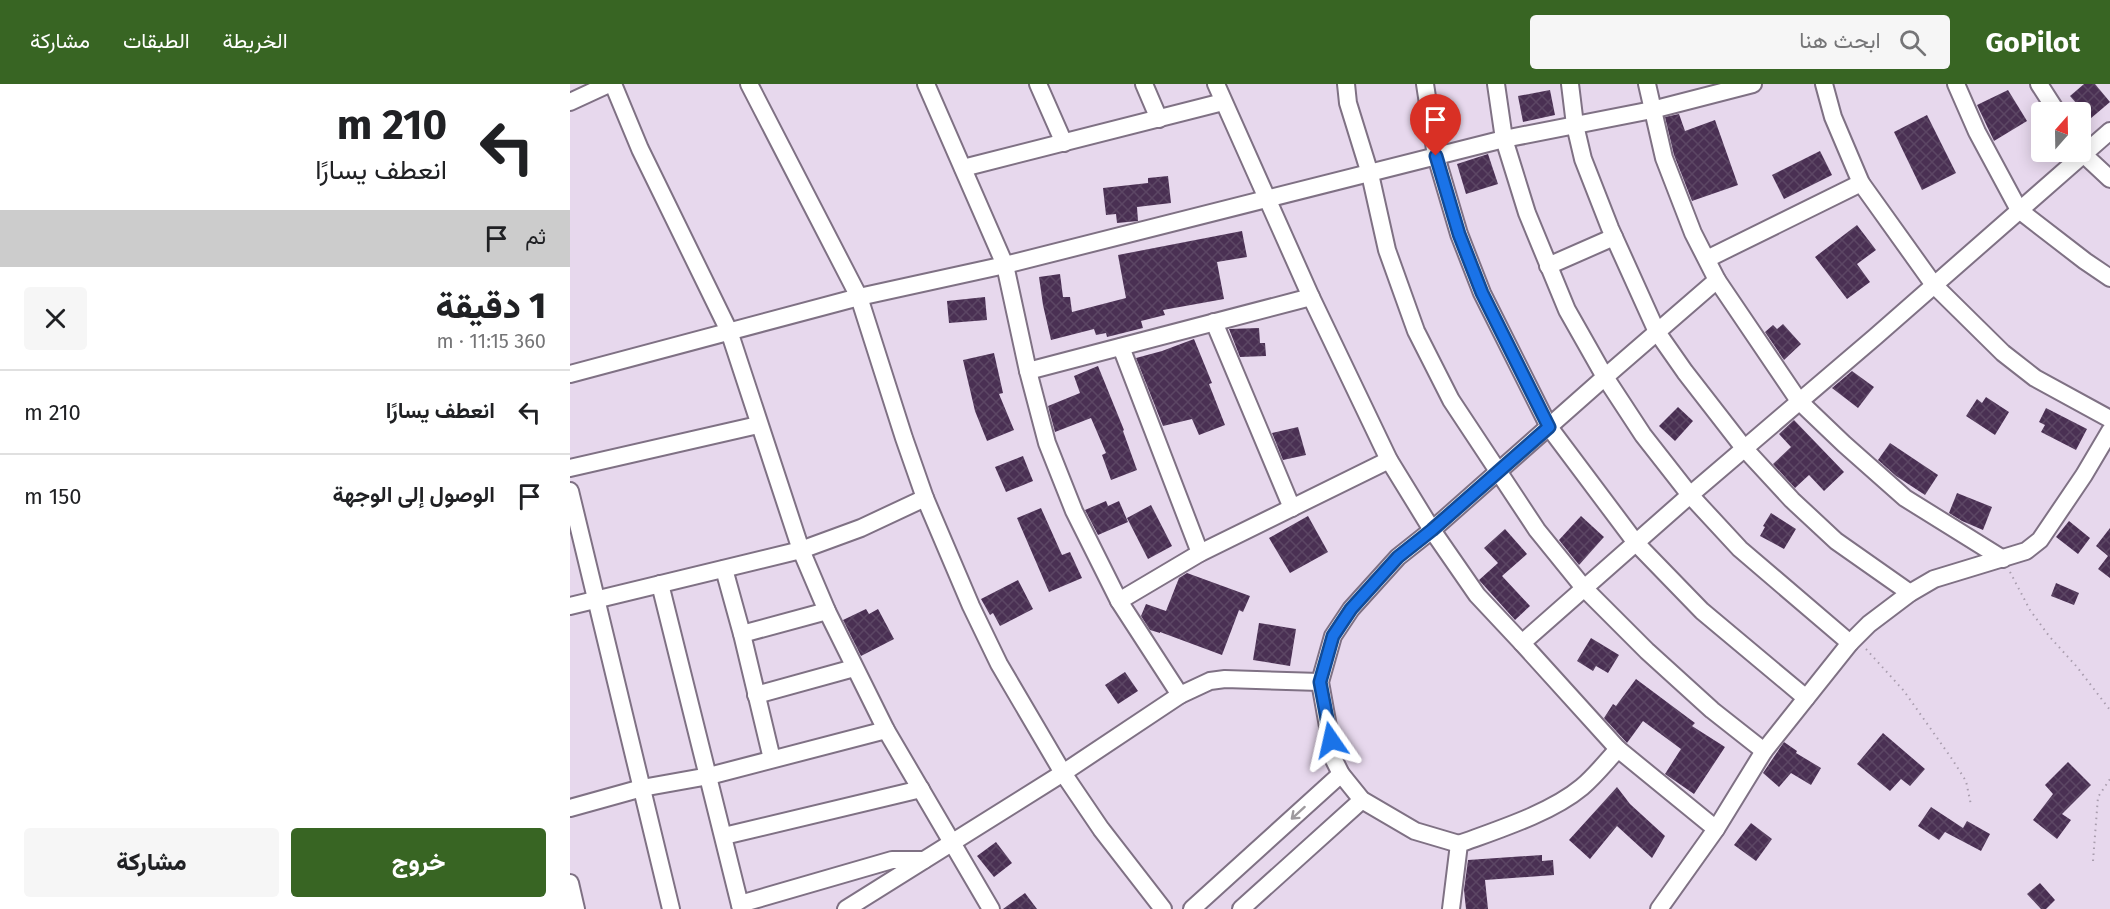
<!DOCTYPE html>
<html lang="ar">
<meta charset="utf-8">
<style>
body{margin:0;font-family:"Fira Sans",Vazirmatn,sans-serif;background:#f6f6f6;color:#202124;direction:rtl;height:100vh;display:flex;flex-direction:column;font-size:22px;white-space:nowrap}
*{box-sizing:border-box;margin:0}
p{font-size:20px;color:#757577}
.icon{flex:none;width:33px;height:33px;fill:none;stroke:currentColor;stroke-width:2;stroke-linecap:round;stroke-linejoin:round}
.map{position:relative;flex:1;overflow:hidden;direction:ltr}
.sheet{display:flex;flex-direction:column;background:#fff;width:570px}
.sheet>*{flex:none}
.top-card{background:#fff;color:#202124;overflow:hidden}
.needle{width:39px;rotate:20deg}
.tools{position:absolute;left:1461px;top:18px;display:grid;gap:12px}
.tools a{display:grid;place-items:center;width:60px;height:60px;border-radius:6px;background:#fff;box-shadow:0 3px 15px #0003;font-size:30px}
.pin{position:absolute;display:grid;place-items:center;width:51px;height:51px;color:#fff;margin:-62px -26px;border-radius:50% 50% 50% 0;rotate:-45deg;box-shadow:0 0 6px #0007}
.pin .icon{rotate:45deg}
.me{position:absolute;width:66px;margin:-33px;rotate:349deg;stroke-linejoin:round;filter:drop-shadow(0 0 4px #0008)}
.turn{display:flex;align-items:center;gap:21px;height:126px;padding:0 24px;font-size:27px}
.turn .icon{width:78px;height:78px;stroke-width:2.5}
.turn b{display:block;font-size:42px;line-height:51px}
.then{display:flex;align-items:center;height:57px;padding:0 24px;background:#0003;gap:12px;font-size:22px}
.round{display:grid;place-items:center;flex:none;width:63px;height:63px;border-radius:6px;background:#f6f6f6}
.head{display:flex;align-items:center;justify-content:space-between;height:102px;padding:0 24px}
h1{font-size:36px;font-weight:800;line-height:45px}
.action{display:flex;gap:12px;margin-top:auto;padding:12px 24px}
.action a{flex:1;height:69px;border-radius:6px;background:#386523;color:#fff;font-size:24px;font-weight:800;line-height:69px;text-align:center}
.action a+a{background:#f6f6f6;color:#202124}
ul{padding:0;list-style:none}
li{display:flex;align-items:center;gap:18px;height:84px;padding:0 24px;border-top:2px solid #e0e0e0}
li div{flex:1}
li b{display:block;font-size:22px}
li em{font-style:normal}
header{display:flex;align-items:center;gap:36px;box-sizing:border-box;height:84px;padding:0 30px;background:#386523;color:#fff}
header strong{font-size:28px}
nav{display:flex;gap:33px;margin-inline-start:auto;font-size:21px}
.search{width:420px;height:54px;background:#f6f6f6;display:flex;align-items:center;gap:15px;box-sizing:border-box;padding:0 21px;border-radius:6px;color:#757577;font-size:22px}
main{display:flex;flex:1;min-height:0}
.map>svg:first-child{display:block}
.building{fill:url(#building-cross-hatch)}
.lines{fill:none;stroke-linecap:round;stroke-linejoin:round}
.minor-casing{stroke:#7f7184;stroke-width:20}
.path{stroke:#a99dae;stroke-width:2;stroke-dasharray:1.5 4.5;stroke-linecap:butt}
.minor{stroke:#fff;stroke-width:16}
.oneway{stroke:#9e9a9e}
.route-casing{stroke:#114b97;stroke-width:15}
.route{stroke:#1a73e8;stroke-width:10}
</style>
<header>
<strong>GoPilot</strong>
<div class="search"><svg class="icon" aria-label="search" viewBox="0 0 24 24"><circle cx="10" cy="10" r="6"/><path d="M15 15l6 6"/></svg>ابحث هنا</div>
<nav><a>الخريطة</a><a>الطبقات</a><a>مشاركة</a></nav>
</header>
<main>
<div class="map">
<svg width="1540" height="825" viewBox="0 0 1540 825">
<defs>
<pattern id="building-cross-hatch" width="8" height="8" patternUnits="userSpaceOnUse" patternTransform="scale(1.5)"><rect width="8" height="8" fill="#4a3053"/><path d="M0 0l8 8M0 8l8-8" fill="none" stroke="#5c4664"/></pattern>
</defs>
<rect width="100%" height="100%" fill="#e7d8ed"/>
<g class="building">
<path d="M1514 0H1525L1540 18 1520 35 1500 12Z"/>
<path d="M980 6 985 31 953 38 948 12Z"/>
<path d="M1438 6 1457 37 1424 57 1407 21Z"/>
<path d="M1109 30 1115 47 1145 36 1168 101 1122 117 1104 71 1095 33Z"/>
<path d="M1357 31 1386 89 1352 106 1324 48Z"/>
<path d="M1250 67 1262 91 1214 115 1202 91Z"/>
<path d="M918 70 928 100 896 110 887 80Z"/>
<path d="M598 92 601 119 567 123 568 137 547 139 546 130 536 131 533 104 578 99V94Z"/>
<path d="M1287 141 1306 166 1287 180 1300 198 1277 215 1245 173Z"/>
<path d="M672 147 677 173 647 178 654 215 593 226 595 231 571 237 573 244 537 253 536 249 526 251 524 245 481 256 473 221 469 193 490 190 493 213H500L502 228 556 214 548 171Z"/>
<path d="M415 213 417 236 379 239 377 217Z"/>
<path d="M1213 240 1231 260 1214 276 1195 248 1203 241 1207 245Z"/>
<path d="M689 244 690 259H695L696 272 670 273 659 245Z"/>
<path d="M624 255 642 299 639 300 655 341 629 351 622 335 593 342 566 274 592 267Z"/>
<path d="M424 269 433 309 429 310 444 346 417 357 405 327 393 276Z"/>
<path d="M528 282 554 346 553 347 567 386 541 396 532 371 536 369 521 334 485 348 478 322 510 309 504 292Z"/>
<path d="M1282 287 1304 303 1288 324 1262 304Z"/>
<path d="M1416 313 1439 328 1425 351 1396 332 1407 315 1412 319Z"/>
<path d="M1108 323 1123 337 1105 357 1089 342Z"/>
<path d="M1476 324 1517 345 1506 366 1471 348 1475 341 1469 338Z"/>
<path d="M1224 336 1274 388 1254 407 1239 391 1225 404 1203 380 1221 363 1209 350Z"/>
<path d="M728 343 736 371 713 376 702 349Z"/>
<path d="M1320 359 1368 391 1355 411 1326 392 1308 376Z"/>
<path d="M453 372 463 397 436 408 425 383Z"/>
<path d="M1387 409 1422 423 1413 446 1392 437 1379 429Z"/>
<path d="M536 417 538 422 549 417 558 438 528 451 515 426Z"/>
<path d="M581 421 602 462 578 475 557 434Z"/>
<path d="M471 424 492 471 500 468 512 494 479 508 447 434Z"/>
<path d="M1201 429 1226 445 1214 465 1190 452 1195 443 1193 442Z"/>
<path d="M738 432 758 468 720 489 699 454Z"/>
<path d="M1011 432 1034 453 1009 481 989 456Z"/>
<path d="M1499 437 1520 454 1508 470 1486 453Z"/>
<path d="M1540 444V494L1528 485 1538 472 1526 462Z"/>
<path d="M935 445 957 470 932 492 960 522 945 536 909 496 928 479 914 464Z"/>
<path d="M617 489 680 512 673 528 669 526 652 571 590 548V549L580 546 571 532 576 520 596 527 609 494Z"/>
<path d="M448 496 463 525 430 542 423 529 420 531 411 515Z"/>
<path d="M1486 499 1509 509 1504 521 1481 512Z"/>
<path d="M296 525 299 530 308 525 324 555 291 572 273 536Z"/>
<path d="M689 539 726 545 720 582 683 576Z"/>
<path d="M1021 554 1049 571 1038 589 1026 582 1023 587 1007 577Z"/>
<path d="M555 588 568 607 548 620 535 601Z"/>
<path d="M1066 595 1125 639 1122 642 1155 663 1124 710 1095 690 1111 665 1073 637 1057 659 1034 634 1043 620 1046 622Z"/>
<path d="M1313 649 1355 685 1340 702 1331 695 1320 707 1287 680Z"/>
<path d="M1214 658 1227 667 1226 669 1251 684 1241 701 1221 689 1209 703 1193 689Z"/>
<path d="M1498 678 1521 701 1492 730 1501 736 1487 755 1463 736 1483 710 1475 701Z"/>
<path d="M1047 703 1060 720 1095 752 1082 774 1047 742 1020 775 999 756Z"/>
<path d="M1361 723 1393 744 1397 737 1420 750 1411 767 1375 748 1369 756 1348 742Z"/>
<path d="M1181 739 1202 755 1186 777 1164 761Z"/>
<path d="M426 758 442 779 424 793 407 772Z"/>
<path d="M972 771V777L983 776 984 791 915 796 918 825H896L894 806 898 776Z"/>
<path d="M1470 799 1485 816 1476 825H1471L1457 810Z"/>
<path d="M455 809 467 825H433Z"/>
</g>
<g class="lines">
<defs>
<g id="minor">
<path d="M43 0 70 65 159 247 231 466 257 527 316 646 421 825"/>
<path d="M179 0 289 213 334 354 355 414 401 522 429 580 493 689 531 745 593 825"/>
<path d="M468 0 494 59"/>
<path d="M574 0 589 35"/>
<path d="M646 0 741 213 819 376 862 446 907 511 952 559"/>
<path d="M776 0 778 19 800 90 817 166 846 247 881 316 967 446 1014 504 1077 567 1142 626 1194 667"/>
<path d="M855 0 866 72 889 150 912 209 979 343 1066 459 1132 527 1236 614"/>
<path d="M926 0 934 55 957 129 997 226 1035 293 1073 351 1120 411 1170 465 1280 559"/>
<path d="M1000 0 1005 41 1013 75 1040 144 1087 248 1115 288 1174 364 1222 416 1266 457 1340 509"/>
<path d="M1254 0 1263 33 1291 99 1364 201 1433 269 1465 294 1540 335"/>
<path d="M1386 0 1407 48 1449 126 1515 177 1540 194"/>
<path d="M1469 0 1487 28"/>
<path d="M0 18 39 0"/>
<path d="M1510 67 1540 95"/>
<path d="M393 84 653 18"/>
<path d="M1137 175 1291 99"/>
<path d="M978 182 1044 153"/>
<path d="M1147 196 1229 317 1274 360 1335 414 1433 475"/>
<path d="M644 238 722 424"/>
<path d="M551 263 630 469"/>
<path d="M458 287 741 213"/>
<path d="M0 290 289 213 435 181 934 55 1082 26 1183 0"/>
<path d="M0 384 188 341"/>
<path d="M0 407 101 825"/>
<path d="M154 485 172 550 202 675"/>
<path d="M90 500 171 825"/>
<path d="M549 517 630 469 819 376"/>
<path d="M0 522 231 466 291 444 355 414"/>
<path d="M172 550 257 527"/>
<path d="M186 611 284 584"/>
<path d="M610 611 640 597 655 595 750 598"/>
<path d="M1048 665 952 559 1120 411 1305 253 1540 47"/>
<path d="M0 724 72 704 139 692 316 646"/>
<path d="M154 752 351 705"/>
<path d="M889 760 845 747 792 716 771 690 764 676 750 598 763 552 781 525 828 473 862 446 1035 293 1147 196 1123 149 1094 74 1077 0"/>
<path d="M0 799 6 825"/>
<path d="M170 820 322 776H354"/>
<path d="M276 825 493 689 610 611 549 517 504 427 477 359 458 287 435 181 356 0"/>
<path d="M622 825 771 690"/>
<path d="M671 825 792 716"/>
<path d="M881 825 889 760C927 746 981 729 1012 703 1025 692 1036 678 1048 665L1146 745"/>
<path d="M1089 825 1146 745 1194 667 1280 559 1299 540 1340 509 1364 495 1456 467 1470 456 1514 391 1540 347"/>
</g>
</defs>
<use href="#minor" class="minor-casing"/>
<g class="path">
<path d="M1440 488 1460 526 1479 552 1507 583 1540 626"/>
<path d="M1296 565 1334 607 1382 675 1396 697 1401 721"/>
<path d="M1523 777 1528 713 1540 695"/>
</g>
<use href="#minor" class="minor"/>
</g>
<defs><path id="oneway-shaft" d="M-6 0H5M1.5-3L5.5 0L1.5 3" fill="none" stroke-width="1.6" stroke-linecap="round" stroke-linejoin="round" transform="scale(1.5)"/></defs>
<use class="oneway" href="#oneway-shaft" transform="translate(728 729) rotate(138)"/>
<g class="lines">
<defs>
<path id="route" d="M761 656 750 598 763 552 781 525 828 473 862 446 979 343 912 209 889 150 866 72"/>
</defs>
<use href="#route" class="route-casing"/>
<use href="#route" class="route"/>
</g>
</svg>
<div class="tools">
<a><svg class="needle" viewBox="-14 -14 28 28"><path d="M0-13l5 13h-10z" fill="#e53935"/><path d="M0 13l5-13h-10z" fill="#757577"/></svg></a>
</div>
<div class="pin" style="left:866px;top:72px;background:#d93025"><svg class="icon" aria-label="arrive" viewBox="0 0 24 24"><path d="M6 21V4h12l-3 4 3 4H6"/></svg></div>
<svg class="me" style="left:761px;top:656px" viewBox="-20 -20 40 40"><path d="M0-17L14 15 0 8-14 15z" fill="#1a73e8" stroke="#fff" stroke-width="4"/></svg>
</div>
<section class="sheet">
<div class="top-card">
<div class="turn"><svg class="icon" aria-label="left" viewBox="0 0 24 24"><path d="M17 20v-9H6M10 6l-5 5 5 5"/></svg><div><b>210 m</b>انعطف يسارًا</div></div>
<div class="then">ثم<svg class="icon" aria-label="arrive" viewBox="0 0 24 24"><path d="M6 21V4h12l-3 4 3 4H6"/></svg></div>
</div>
<div class="head"><div><h1>1 دقيقة</h1><p>360 m · 11:15</p></div><a class="round"><svg class="icon" aria-label="close" viewBox="0 0 24 24"><path d="M6 6l12 12M18 6L6 18"/></svg></a></div>
<ul>
<li><svg class="icon" aria-label="left" viewBox="0 0 24 24"><path d="M17 20v-9H6M10 6l-5 5 5 5"/></svg><div><b>انعطف يسارًا</b></div><em>210 m</em></li>
<li><svg class="icon" aria-label="arrive" viewBox="0 0 24 24"><path d="M6 21V4h12l-3 4 3 4H6"/></svg><div><b>الوصول إلى الوجهة</b></div><em>150 m</em></li>
</ul>
<div class="action"><a>خروج</a><a>مشاركة</a></div>
</section>
</main>
